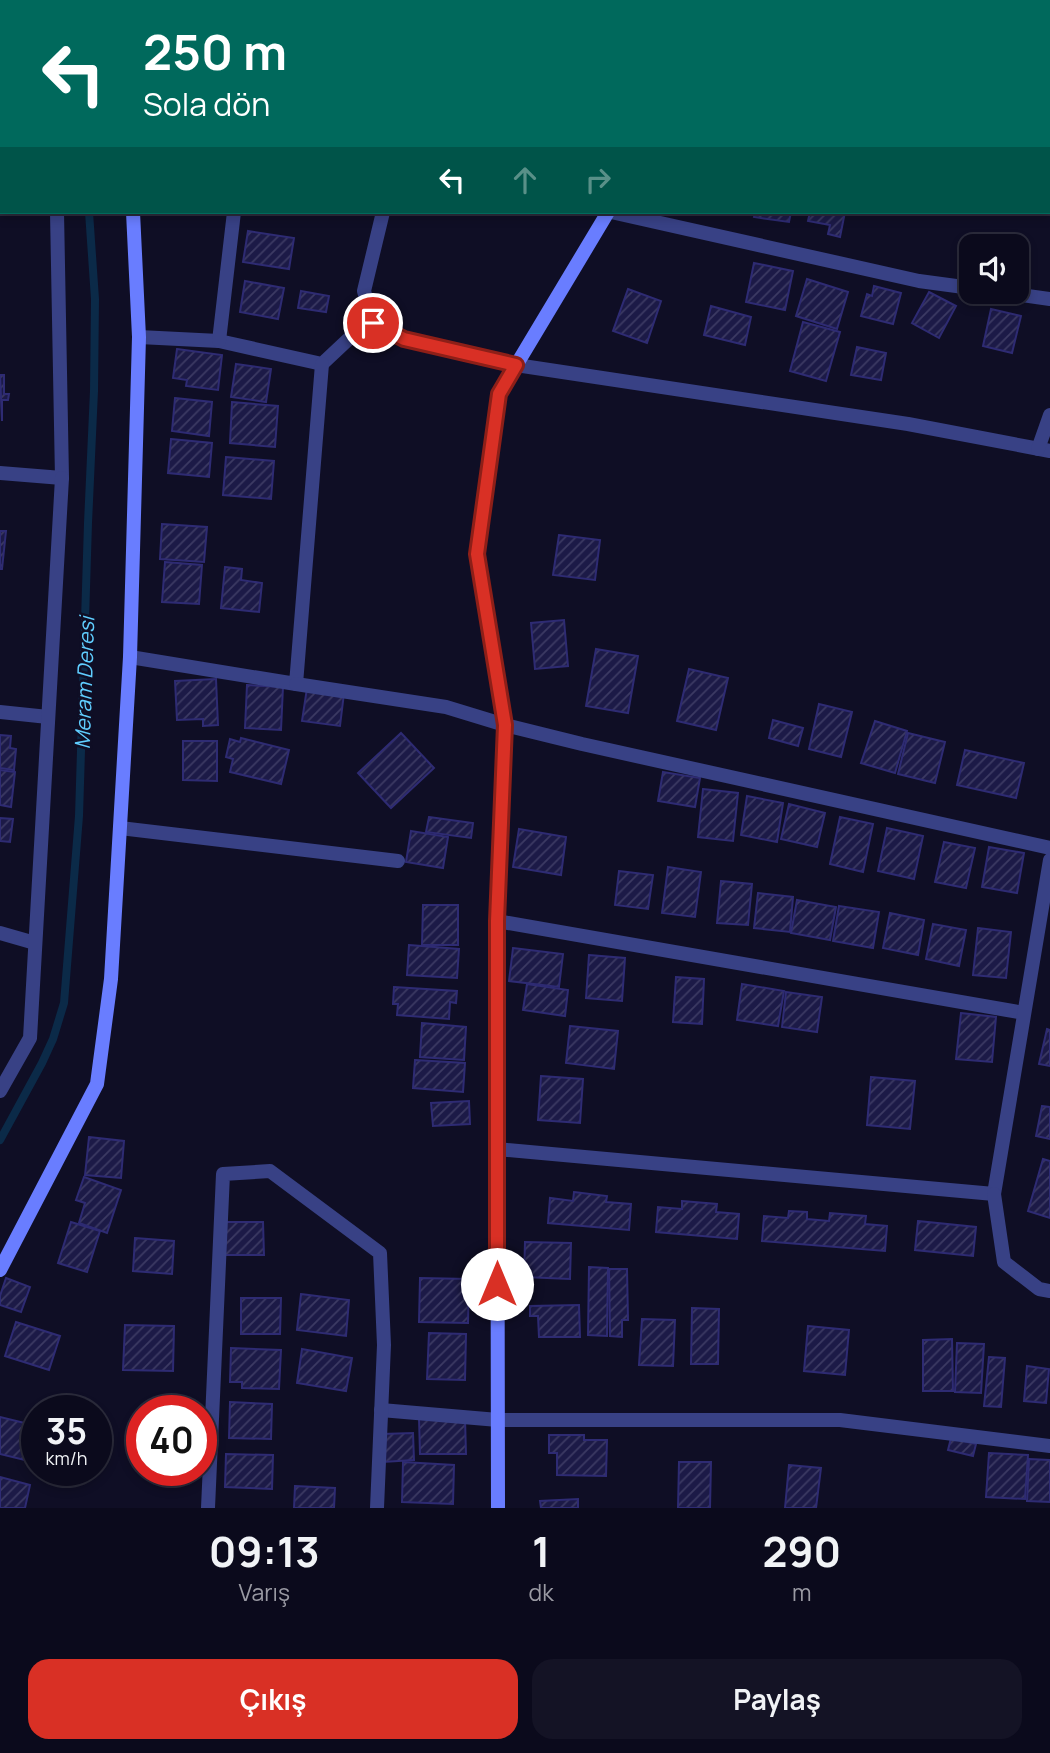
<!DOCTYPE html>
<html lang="tr">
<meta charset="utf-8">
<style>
body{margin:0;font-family:Manrope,sans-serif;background:#141325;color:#f1f3f6;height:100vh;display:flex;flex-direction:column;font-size:26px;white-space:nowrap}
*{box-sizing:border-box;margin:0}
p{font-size:23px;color:#9a9aa3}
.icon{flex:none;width:38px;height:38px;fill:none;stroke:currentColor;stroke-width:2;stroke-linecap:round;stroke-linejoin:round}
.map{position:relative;height:1508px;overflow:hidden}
.side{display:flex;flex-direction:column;background:#0b0a1c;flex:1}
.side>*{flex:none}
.guide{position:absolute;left:0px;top:0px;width:1050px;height:214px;box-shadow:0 4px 10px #0003,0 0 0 2px #2b2b3b;background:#00695c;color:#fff;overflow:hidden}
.buttons{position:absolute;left:959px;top:234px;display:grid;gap:14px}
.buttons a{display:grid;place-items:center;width:70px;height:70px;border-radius:14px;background:#0b0a1c;box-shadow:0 4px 10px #0003,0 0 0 2px #2b2b3b;font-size:35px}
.speed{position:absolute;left:21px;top:1395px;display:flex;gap:14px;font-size:35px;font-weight:700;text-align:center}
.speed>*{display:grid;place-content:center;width:91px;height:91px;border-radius:50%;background:#0b0a1c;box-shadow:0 4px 10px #0003,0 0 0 2px #2b2b3b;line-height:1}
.speed small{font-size:18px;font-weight:400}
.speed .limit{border:10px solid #d22;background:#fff;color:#111}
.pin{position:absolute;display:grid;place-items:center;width:60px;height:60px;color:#fff;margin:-30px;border:4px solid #fff;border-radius:50%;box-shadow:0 2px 7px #0007}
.me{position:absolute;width:77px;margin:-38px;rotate:0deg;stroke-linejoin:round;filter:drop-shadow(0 0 5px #0008)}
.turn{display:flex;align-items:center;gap:24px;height:147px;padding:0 28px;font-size:32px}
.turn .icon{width:91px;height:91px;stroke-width:2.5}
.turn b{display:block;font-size:49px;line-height:60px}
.lanes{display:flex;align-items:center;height:66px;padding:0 28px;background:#0003;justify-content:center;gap:35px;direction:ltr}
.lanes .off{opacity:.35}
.eta{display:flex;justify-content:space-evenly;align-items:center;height:119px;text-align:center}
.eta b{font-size:42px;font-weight:700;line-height:49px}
.primary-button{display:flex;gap:14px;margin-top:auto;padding:14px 28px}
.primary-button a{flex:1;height:80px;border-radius:21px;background:#d93025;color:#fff;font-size:28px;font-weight:700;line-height:80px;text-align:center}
.primary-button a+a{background:#141325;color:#f1f3f6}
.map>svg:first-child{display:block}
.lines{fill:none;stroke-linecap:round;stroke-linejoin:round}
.stream{stroke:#0b2a48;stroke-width:8}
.building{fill:url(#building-hatch);stroke:#2e2b73;stroke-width:2}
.street{stroke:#384185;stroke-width:14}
.secondary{stroke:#697dff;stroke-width:14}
.route-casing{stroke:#8d1f18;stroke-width:18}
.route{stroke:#d93025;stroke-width:12}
.labels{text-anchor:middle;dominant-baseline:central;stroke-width:5;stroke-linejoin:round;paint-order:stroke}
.water-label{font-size:21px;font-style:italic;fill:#60ceff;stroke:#0f0e25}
</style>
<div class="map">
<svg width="1050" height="1508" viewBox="0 0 1050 1508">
<defs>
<pattern id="building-hatch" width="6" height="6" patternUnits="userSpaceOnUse" patternTransform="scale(1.75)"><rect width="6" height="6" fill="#1c1a47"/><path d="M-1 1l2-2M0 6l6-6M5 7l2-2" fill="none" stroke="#3c3a63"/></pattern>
</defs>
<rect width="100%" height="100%" fill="#0f0e25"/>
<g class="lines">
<g class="stream">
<path d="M92 2V0"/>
<path d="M0 1140 42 1063 53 1039 64 1003 79 816 88 523 94 391 95 299 89 212"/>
</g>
</g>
<g class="building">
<path d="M696 0H720L735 2H695Z"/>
<path d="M810 0H853V2Z"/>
<path d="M881 0H937L881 2Z"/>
<path d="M965 0H1019L964 2Z"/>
<rect x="1048" y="109" width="2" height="53"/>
<path d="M755 212H791L789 222 754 217Z"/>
<path d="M810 212H845L840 237 828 234 830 225 808 221Z"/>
<path d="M248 231 294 238 289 269 243 262Z"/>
<path d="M754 263 793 271 785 310 746 302Z"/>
<path d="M807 279 848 292 837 329 796 316Z"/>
<path d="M245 281 284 288 278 319 240 312Z"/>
<path d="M874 286 901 293 893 324 861 316 867 294 872 296Z"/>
<path d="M628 289 661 301 647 343 613 331Z"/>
<path d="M301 291 329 296 326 312 298 308Z"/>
<path d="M929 292 956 306 939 338 912 323Z"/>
<path d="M711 306 751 317 745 345 704 335Z"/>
<path d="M991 309 1021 316 1012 353 983 346Z"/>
<path d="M803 322 840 332 826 381 790 371Z"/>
<path d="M857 347 886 353 881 380 851 375Z"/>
<path d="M177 349 222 355 218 390 186 386 187 380 173 378Z"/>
<path d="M236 364 271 369 266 402 231 397Z"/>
<path d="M0 375H4V394H9L8 400H2V421Z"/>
<path d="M175 398 212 402 209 436 172 431Z"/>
<path d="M232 402 278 406 275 447 230 443Z"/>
<path d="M171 439 212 443 209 477 168 473Z"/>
<path d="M226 457 274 461 271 499 223 495Z"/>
<path d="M162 524 207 527 204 562 160 559Z"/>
<path d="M0 531H6L2 569H0Z"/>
<path d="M559 535 600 540 595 580 553 575Z"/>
<path d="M165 562 202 565 199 604 162 602Z"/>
<path d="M225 567 242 569 241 580 262 583 259 612 221 608Z"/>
<path d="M564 620 568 666 535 669 531 623Z"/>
<path d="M596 649 638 656 628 713 586 706Z"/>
<path d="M689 669 728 678 716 730 677 721Z"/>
<path d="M216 679 218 725 203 726V719L177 720 175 681Z"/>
<path d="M247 685 283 687 281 730 245 728Z"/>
<path d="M307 688 344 693 340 726 302 721Z"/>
<path d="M819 704 852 712 841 757 809 749Z"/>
<path d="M773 720 803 728 798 746 769 738Z"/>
<path d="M875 721 907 731 895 773 861 763Z"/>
<path d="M401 733 434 768 391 808 358 773Z"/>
<path d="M908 733 945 742 935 783 898 774Z"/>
<path d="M0 735 11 736 10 748 16 749 14 770 0 768Z"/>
<path d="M241 738 289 750 281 784 230 772 233 759 226 757 230 739 240 742Z"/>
<path d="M183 741H217V781L183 780Z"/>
<path d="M965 750 1024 763 1016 798 957 785Z"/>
<path d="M0 770 15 772 11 807 0 805Z"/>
<path d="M663 772 700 778 695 807 658 801Z"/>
<path d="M703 789 738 793 733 841 698 837Z"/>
<path d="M747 796 783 803 777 842 741 835Z"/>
<path d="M789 804 825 813 817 847 781 839Z"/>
<path d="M429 817 473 823 471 838 426 832Z"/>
<path d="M840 817 873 824 863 872 830 864Z"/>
<path d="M0 818 13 819 10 842 0 841Z"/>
<path d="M887 828 923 836 914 879 878 871Z"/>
<path d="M519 829 566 837 561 875 513 867Z"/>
<path d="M411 831 448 837 443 868 406 862Z"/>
<path d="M944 842 975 848 966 888 935 882Z"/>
<path d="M989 847 1024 853 1017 893 982 887Z"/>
<path d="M668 867 701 872 695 917 662 913Z"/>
<path d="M619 871 653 875 648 909 615 905Z"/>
<path d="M721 881 752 884 748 925 717 923Z"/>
<path d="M758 893 793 897 790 932 754 928Z"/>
<path d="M797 900 836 907 830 940 791 933Z"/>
<path d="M423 905H458V945H422Z"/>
<path d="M839 906 879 912 873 948 833 941Z"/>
<path d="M890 913 924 920 918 955 883 948Z"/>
<path d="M933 924 966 930 959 966 926 959Z"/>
<path d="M978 928 1011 932 1006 978 973 975Z"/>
<path d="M409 945 459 949 457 978 407 975Z"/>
<path d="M513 948 563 954 559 987 509 981Z"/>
<path d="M589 955 625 958 622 1001 586 998Z"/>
<path d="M676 977 704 979 702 1024 673 1022Z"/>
<path d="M527 984 568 990 565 1016 523 1010Z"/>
<path d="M742 984 784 991 778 1026 737 1020Z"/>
<path d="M394 987 457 991 456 1003 450 1002 449 1019 397 1015 398 1004H393Z"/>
<path d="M786 992 822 997 817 1032 782 1027Z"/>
<path d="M961 1013 996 1017 992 1062 956 1059Z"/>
<path d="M422 1023 466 1027 464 1060 420 1057Z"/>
<path d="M570 1026 618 1031 614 1069 566 1063Z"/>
<path d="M1047 1029 1050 1030V1066L1039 1064Z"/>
<path d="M415 1060 465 1063 463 1092 413 1088Z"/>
<path d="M541 1076 583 1079 580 1123 538 1120Z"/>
<path d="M871 1077 915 1081 910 1129 867 1125Z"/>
<path d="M469 1101 470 1124 433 1126 431 1103Z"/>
<path d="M1042 1106 1050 1107V1139L1036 1136Z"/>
<path d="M89 1137 124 1141 121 1178 85 1175Z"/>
<path d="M1043 1159 1050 1161V1218L1028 1211Z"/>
<path d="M84 1177 121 1190 107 1233 79 1223 85 1203 76 1200Z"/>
<path d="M574 1192 607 1196 606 1202 631 1204 629 1230 548 1223 550 1198 573 1201Z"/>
<path d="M682 1201 717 1204 716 1212 739 1214 737 1239 656 1232 658 1207 682 1209Z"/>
<path d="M789 1211 807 1212V1219L829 1221 830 1213 866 1216 865 1224 887 1226 885 1251 762 1241 764 1216 788 1218Z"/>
<path d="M918 1221 976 1227 973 1256 915 1250Z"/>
<path d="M71 1222 100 1231 87 1272 58 1263Z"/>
<path d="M223 1222H263L264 1255H223Z"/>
<path d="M135 1238 174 1241 172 1274 133 1271Z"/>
<path d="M525 1242 571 1243 570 1279 524 1277Z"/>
<path d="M589 1267 608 1268 607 1336 588 1335Z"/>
<path d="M609 1269H627L628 1320H622V1337L610 1336Z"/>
<path d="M6 1278 30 1287 21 1312 0 1305V1296Z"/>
<path d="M420 1278 469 1279 468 1323 419 1322Z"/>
<path d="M301 1294 349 1300 346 1336 297 1330Z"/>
<path d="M241 1298H281L280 1334H241Z"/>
<path d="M579 1305 580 1337H539L538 1316H530V1306Z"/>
<path d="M692 1308 719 1309 718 1364H691Z"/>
<path d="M642 1319 675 1320 673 1366 639 1365Z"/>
<path d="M16 1322 60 1336 49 1370 5 1356Z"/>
<path d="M125 1325 174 1326 173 1371 123 1370Z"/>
<path d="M808 1326 849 1330 845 1375 804 1371Z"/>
<path d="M429 1333 466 1334 465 1380 427 1379Z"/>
<path d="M952 1339 953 1391H923V1340Z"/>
<path d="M957 1343 984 1344 981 1393 955 1392Z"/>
<path d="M231 1348 281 1350 279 1389 242 1388V1382H230Z"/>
<path d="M302 1349 352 1358 346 1391 297 1383Z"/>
<path d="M989 1357 1005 1358 1001 1407 984 1406Z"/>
<path d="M1027 1366 1049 1369 1046 1403 1024 1401Z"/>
<path d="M230 1402 272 1404 271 1439 229 1438Z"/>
<path d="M0 1417 37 1426V1463L0 1454Z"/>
<path d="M419 1418H465L466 1454H420Z"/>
<path d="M413 1433 414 1460 383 1462 382 1434Z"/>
<path d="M549 1435H584V1440H607L606 1476 557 1475V1453H549Z"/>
<path d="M951 1438 976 1444 973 1456 948 1450Z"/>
<path d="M989 1453 1028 1455 1025 1499 986 1497Z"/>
<path d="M226 1454 273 1455 272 1489 225 1487Z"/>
<path d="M1029 1459 1050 1460V1502L1027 1501Z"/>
<path d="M403 1462 454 1465 453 1504 402 1502Z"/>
<path d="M679 1462H711L710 1508H678Z"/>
<path d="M789 1465 821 1468 816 1508H785Z"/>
<path d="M0 1477 30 1485 25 1508H0Z"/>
<path d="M295 1486 335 1488 334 1508H294Z"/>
<path d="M578 1499V1508H541L540 1501Z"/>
</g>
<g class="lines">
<g class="street">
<path d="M68 2 69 0"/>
<path d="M409 2V0"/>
<path d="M0 161H2"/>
<path d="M383 212 364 291 373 323 404 339 516 365 908 424 1050 451"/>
<path d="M611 212 919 281 971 288"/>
<path d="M1000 292 1050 299"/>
<path d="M139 337 219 341 322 364 371 318"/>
<path d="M219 341 234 212"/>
<path d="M1038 449 1050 415"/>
<path d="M0 473 62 478 57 212"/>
<path d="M130 657 296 684 322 364"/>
<path d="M296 684 446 707 505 725 582 744 1050 848"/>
<path d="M0 712 48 717"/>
<path d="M120 828 398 861"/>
<path d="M497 921 1024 1013"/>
<path d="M0 933 35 943"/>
<path d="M0 1091 30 1038 62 478"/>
<path d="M497 1149 994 1194 1050 860"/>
<path d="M994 1194 1004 1262 1039 1289 1050 1291"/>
<path d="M381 1410 498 1420H840L1050 1446"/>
<path d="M208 1508 223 1174 270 1171 380 1253 384 1345 377 1508"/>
</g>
<g class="secondary">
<path d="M149 2V0"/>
<path d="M660 2 661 0"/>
<path d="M0 1270 97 1084 111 979 130 657 139 337 133 212"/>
<path d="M498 1508 497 921 505 725 477 554 499 394 608 212"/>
</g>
</g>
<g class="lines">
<defs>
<path id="route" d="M373 323 404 339 516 365 499 394 477 554 505 725 497 921V1284"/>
</defs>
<use href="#route" class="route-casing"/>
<use href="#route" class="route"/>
</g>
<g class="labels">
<g class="water-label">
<text transform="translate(84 683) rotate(-88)">Meram Deresi</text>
</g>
</g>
</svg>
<div class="buttons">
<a><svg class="icon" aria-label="sound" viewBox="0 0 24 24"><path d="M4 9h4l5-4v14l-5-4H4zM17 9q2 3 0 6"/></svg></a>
</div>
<div class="speed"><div>35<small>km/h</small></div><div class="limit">40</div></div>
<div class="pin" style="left:373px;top:323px;background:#d93025"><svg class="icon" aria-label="arrive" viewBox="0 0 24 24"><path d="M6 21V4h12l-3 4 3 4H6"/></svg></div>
<svg class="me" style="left:497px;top:1284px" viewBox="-20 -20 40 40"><circle r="19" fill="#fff"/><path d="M0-13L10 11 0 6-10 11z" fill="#d93025"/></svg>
<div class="guide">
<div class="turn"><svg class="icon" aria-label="left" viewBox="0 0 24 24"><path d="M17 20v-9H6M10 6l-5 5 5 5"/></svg><div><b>250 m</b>Sola dön</div></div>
<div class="lanes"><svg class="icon" aria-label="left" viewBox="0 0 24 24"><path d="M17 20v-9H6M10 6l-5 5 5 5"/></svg><svg class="icon off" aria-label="ahead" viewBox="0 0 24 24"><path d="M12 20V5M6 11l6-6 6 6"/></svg><svg class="icon off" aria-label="right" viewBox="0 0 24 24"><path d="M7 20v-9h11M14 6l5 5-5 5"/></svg></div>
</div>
</div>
<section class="side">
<div class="eta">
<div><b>09:13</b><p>Varış</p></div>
<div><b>1</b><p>dk</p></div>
<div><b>290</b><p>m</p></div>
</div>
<div class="primary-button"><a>Çıkış</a><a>Paylaş</a></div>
</section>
